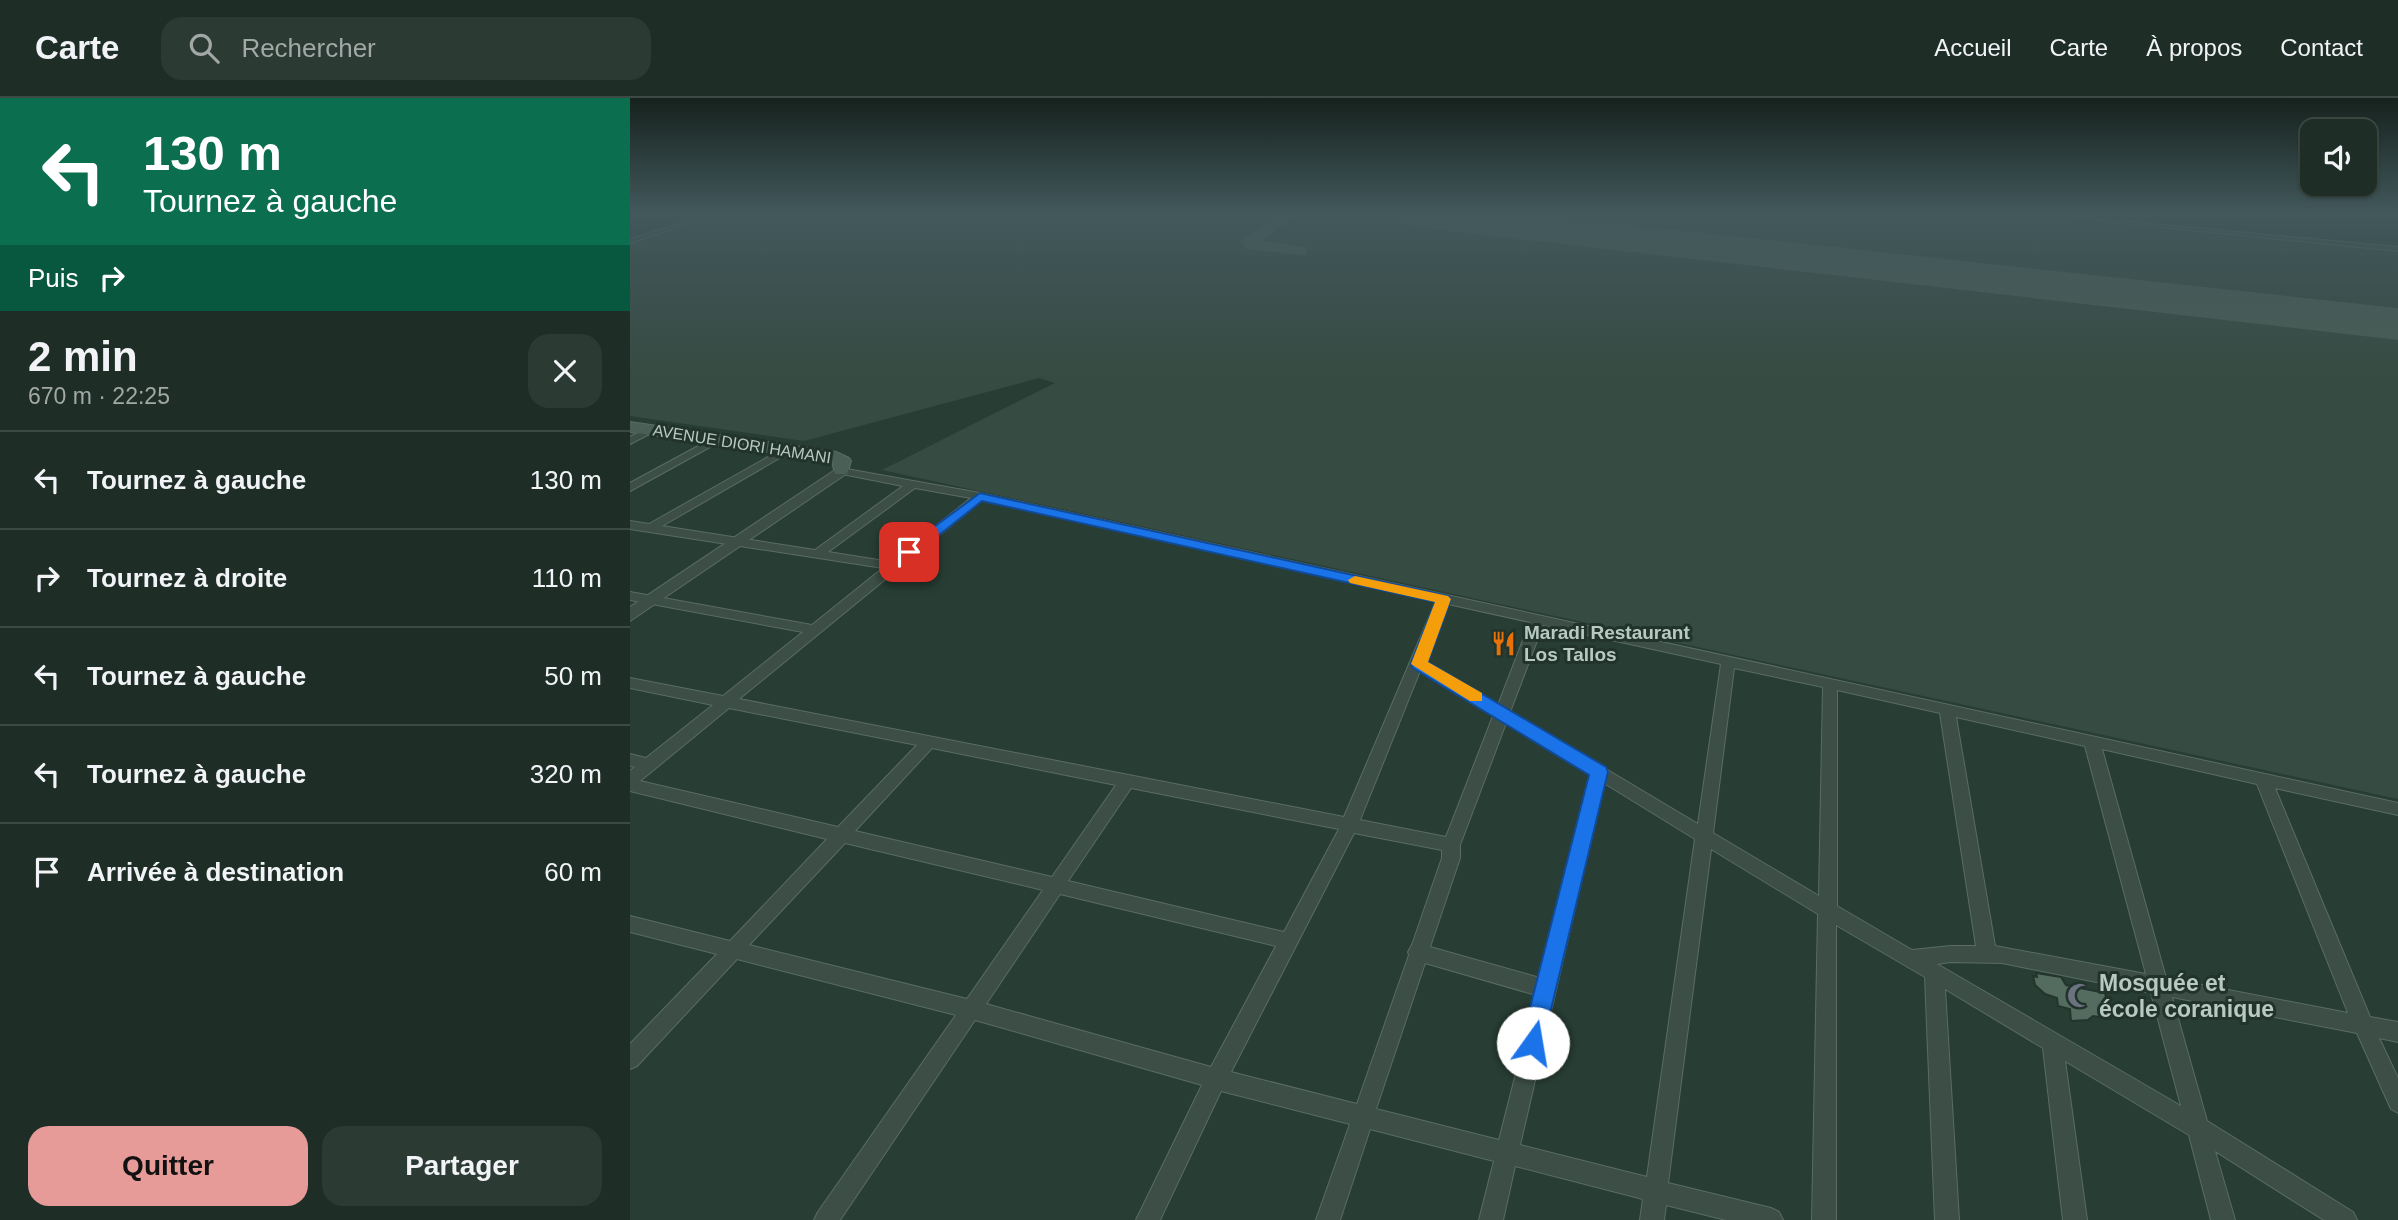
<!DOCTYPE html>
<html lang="fr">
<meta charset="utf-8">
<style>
body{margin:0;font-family:Arial,sans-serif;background:#2b3a33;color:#f1f3f6;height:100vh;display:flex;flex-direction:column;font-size:26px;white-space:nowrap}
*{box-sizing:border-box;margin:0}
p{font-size:23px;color:#a1a8a7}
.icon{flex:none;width:38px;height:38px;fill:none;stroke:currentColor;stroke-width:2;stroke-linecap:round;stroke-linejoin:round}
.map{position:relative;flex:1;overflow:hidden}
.details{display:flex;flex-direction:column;background:#1e2e27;width:630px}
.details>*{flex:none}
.guide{background:#0b6e4f;color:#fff;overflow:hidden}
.fabs{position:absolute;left:1670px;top:21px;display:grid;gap:14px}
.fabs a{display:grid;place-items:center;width:77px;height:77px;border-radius:14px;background:#1e2e27;box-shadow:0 2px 5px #0004,0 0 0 2px #3c4a44;font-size:35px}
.pin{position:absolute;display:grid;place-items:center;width:60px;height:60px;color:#fff;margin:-30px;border-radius:14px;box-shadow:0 4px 10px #0006}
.me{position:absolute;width:77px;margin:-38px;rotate:13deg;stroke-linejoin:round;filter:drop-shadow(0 0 5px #0008)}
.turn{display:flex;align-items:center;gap:24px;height:147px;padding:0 28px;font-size:32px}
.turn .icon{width:91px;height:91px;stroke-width:2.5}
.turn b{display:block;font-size:49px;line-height:60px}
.then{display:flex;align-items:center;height:66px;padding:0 28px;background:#0003;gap:14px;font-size:26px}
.round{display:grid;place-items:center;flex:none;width:74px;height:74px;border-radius:21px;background:#2b3a33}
.headline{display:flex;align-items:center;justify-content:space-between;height:119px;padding:0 28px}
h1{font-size:42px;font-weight:700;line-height:52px}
.cta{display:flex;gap:14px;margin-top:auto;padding:14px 28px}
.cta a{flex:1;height:80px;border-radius:21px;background:#e69b98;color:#111;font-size:28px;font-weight:700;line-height:80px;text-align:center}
.cta a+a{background:#2b3a33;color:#f1f3f6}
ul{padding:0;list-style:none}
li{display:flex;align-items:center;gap:21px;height:98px;padding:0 28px;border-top:2px solid #3c4a44}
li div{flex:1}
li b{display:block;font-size:26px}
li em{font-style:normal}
header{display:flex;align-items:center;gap:42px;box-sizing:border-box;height:98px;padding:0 35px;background:#1e2e27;border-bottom:2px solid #3c4a44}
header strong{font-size:33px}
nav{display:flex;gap:38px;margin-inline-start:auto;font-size:24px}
.search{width:490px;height:63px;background:#2b3a33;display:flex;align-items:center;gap:18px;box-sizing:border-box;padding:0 24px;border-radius:21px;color:#a1a8a7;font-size:26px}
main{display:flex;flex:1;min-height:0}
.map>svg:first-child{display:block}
.airport{fill:#364b42}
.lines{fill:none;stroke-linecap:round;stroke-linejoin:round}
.taxiway{fill:#485d54;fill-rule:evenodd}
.runway{fill:#485d54;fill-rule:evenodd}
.building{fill:#546b60;stroke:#23352d;stroke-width:2}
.minor-casing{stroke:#5a6c64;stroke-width:2}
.tertiary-casing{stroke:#5a6c64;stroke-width:2}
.secondary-casing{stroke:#5a6c64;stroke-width:2}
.minor{fill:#3c4e46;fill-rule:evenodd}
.tertiary{fill:#3c4e46;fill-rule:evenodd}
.secondary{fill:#4a6057;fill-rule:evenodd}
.route{fill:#1a73e8;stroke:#114b97;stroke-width:2}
.slow{fill:#f59e0b}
.labels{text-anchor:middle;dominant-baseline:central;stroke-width:6;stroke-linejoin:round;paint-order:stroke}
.far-street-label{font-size:16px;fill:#b8c9c2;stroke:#21332b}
.poi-label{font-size:19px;font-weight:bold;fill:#b8c9c2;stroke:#21332b;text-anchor:start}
.near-poi-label{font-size:23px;font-weight:bold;fill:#b8c9c2;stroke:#21332b;text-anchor:start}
</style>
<header>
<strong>Carte</strong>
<div class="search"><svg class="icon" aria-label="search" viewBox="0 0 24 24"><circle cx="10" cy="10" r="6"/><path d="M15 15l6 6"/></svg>Rechercher</div>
<nav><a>Accueil</a><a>Carte</a><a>À propos</a><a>Contact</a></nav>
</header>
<main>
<section class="details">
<div class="guide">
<div class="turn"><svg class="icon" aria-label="left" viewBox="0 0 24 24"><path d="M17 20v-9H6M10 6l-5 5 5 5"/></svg><div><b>130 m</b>Tournez à gauche</div></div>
<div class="then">Puis<svg class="icon" aria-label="right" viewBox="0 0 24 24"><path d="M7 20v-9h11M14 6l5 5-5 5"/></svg></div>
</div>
<div class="headline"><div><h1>2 min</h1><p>670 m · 22:25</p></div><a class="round"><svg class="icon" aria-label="close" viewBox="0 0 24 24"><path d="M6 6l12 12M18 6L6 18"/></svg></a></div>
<ul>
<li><svg class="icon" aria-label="left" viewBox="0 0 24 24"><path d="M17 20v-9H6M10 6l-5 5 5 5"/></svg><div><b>Tournez à gauche</b></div><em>130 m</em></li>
<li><svg class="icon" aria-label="right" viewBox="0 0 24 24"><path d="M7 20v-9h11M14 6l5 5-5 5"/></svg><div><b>Tournez à droite</b></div><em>110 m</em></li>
<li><svg class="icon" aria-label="left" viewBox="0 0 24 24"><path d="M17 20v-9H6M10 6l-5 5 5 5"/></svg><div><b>Tournez à gauche</b></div><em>50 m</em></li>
<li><svg class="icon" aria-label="left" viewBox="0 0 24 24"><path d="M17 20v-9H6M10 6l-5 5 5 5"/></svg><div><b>Tournez à gauche</b></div><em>320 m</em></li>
<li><svg class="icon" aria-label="arrive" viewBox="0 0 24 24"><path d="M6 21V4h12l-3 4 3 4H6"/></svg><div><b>Arrivée à destination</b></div><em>60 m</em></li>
</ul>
<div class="cta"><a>Quitter</a><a>Partager</a></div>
</section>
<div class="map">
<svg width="1768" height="1122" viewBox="0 0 1768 1122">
<rect width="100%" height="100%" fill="#283e34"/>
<path class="airport" d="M87 116H1372L1768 154V701L252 372 425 285 409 280 174 343 0 318V145Z"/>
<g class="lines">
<path class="taxiway" d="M649 116H668L632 143 675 149 677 153 675 157 623 152 617 151 610 143Z"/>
<path class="runway" d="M765 116H899L1768 210V242L786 129 771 125Z"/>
</g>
<path class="building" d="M1406 875 1431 879 1436 887 1475 895 1481 921 1463 918 1458 922 1441 923 1440 911 1428 908 1427 900 1415 896 1405 887 1403 878 1407 879Z"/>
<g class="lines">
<defs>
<g id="minor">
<path d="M79 116H88L0 145V141Z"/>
<path d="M1397 116H1417L1768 149V153Z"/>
<path d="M19 329 24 332 23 334 0 346V339Z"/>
<path d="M85 339 89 340V344L0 393V385Z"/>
<path d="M156 349 160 350V354L32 428 185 452 273 388 207 375V371L211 370 350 395 1768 705V717L1645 690 1740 919 1768 924V944L1749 940 1768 980V1015L1761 1011 1727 935 1542 899 1577 1023 1723 1114 1727 1122H1694L1585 1053 1605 1122H1581L1559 1037 1435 963 1457 1122H1433L1413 950 1315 891 1329 1122H1305L1295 879 1206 827V1122H1182L1188 816 1081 751 1038 1085 1141 1110 1149 1114 1153 1122H1096L1036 1107 1034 1122H1010L1013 1101 885 1068 873 1122H849L864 1063 740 1031 710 1122H686L720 1026 591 993 530 1122H506L572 987 345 922 210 1122H184L188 1114 326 917 107 861 7 968 0 971V946L87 856 0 834V818L100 843 197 741 0 693V673L5 669 0 668V656L16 660 83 607 0 590V580L93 598 173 534 0 502V494L182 527 253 470 0 431V423L19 426ZM285 390 341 400 261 464 198 454ZM352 402 806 503 714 719 109 601ZM818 506 900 524 868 607 794 563ZM913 527 1091 566 1068 726 880 614ZM1104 570 1193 589 1189 798 1083 735ZM790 573 863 618 816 739 730 722ZM1207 592 1310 615 1346 848H1321L1282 852 1207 808ZM99 610 287 647 208 729 10 683ZM1326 619 1455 648 1516 876 1365 848ZM876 625 960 677 910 880 800 849 830 760V747ZM302 650 486 687 422 779 225 733ZM1472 651 1627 686 1718 915 1536 880ZM974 685 1065 741 1017 1079 890 1047ZM501 690 709 731 654 834 438 783ZM724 735 812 752V760L782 847 778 854 779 857 727 1006 601 974ZM215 745 413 792 337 901 119 847ZM430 796 646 848 581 969 356 906ZM1321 864 1372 865 1521 895 1551 1008 1307 866ZM795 865 906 897 869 1042 746 1011Z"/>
</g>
<path id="tertiary" d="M211 368 219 373 216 376 0 523V509Z"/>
<path id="secondary" d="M0 324 206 354 219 360 221 363 217 376H205L202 363 0 334Z"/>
</defs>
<use href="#minor" class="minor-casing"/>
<use href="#tertiary" class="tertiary-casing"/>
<use href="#secondary" class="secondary-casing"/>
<use href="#minor" class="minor"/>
<use href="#tertiary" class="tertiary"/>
<use href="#secondary" class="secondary"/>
</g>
<linearGradient id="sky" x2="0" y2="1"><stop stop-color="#16221d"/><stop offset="0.42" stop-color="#42585c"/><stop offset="1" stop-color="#42585c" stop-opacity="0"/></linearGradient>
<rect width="1768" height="273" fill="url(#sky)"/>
<path class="route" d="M350 395 818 498 821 501 798 564 976 669 978 674 911 953 903 956 895 953 891 945 959 677 783 570 781 566 805 504 352 403 284 457H274V451Z"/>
<path class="slow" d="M725 478 818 498 821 501 798 564 852 595V603H840L781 566 805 504 720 485 718 482Z"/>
<defs>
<symbol id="restaurant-bare" viewBox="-9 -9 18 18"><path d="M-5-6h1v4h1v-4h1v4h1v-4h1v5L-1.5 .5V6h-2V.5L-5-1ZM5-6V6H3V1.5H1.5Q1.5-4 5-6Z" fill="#e8710a" stroke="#21332b" stroke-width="2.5" paint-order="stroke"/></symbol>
<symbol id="mosque-bare" viewBox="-9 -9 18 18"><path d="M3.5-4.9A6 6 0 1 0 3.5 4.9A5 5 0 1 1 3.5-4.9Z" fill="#6b7280" stroke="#21332b" stroke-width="2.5" paint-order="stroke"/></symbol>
</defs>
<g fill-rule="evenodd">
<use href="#restaurant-bare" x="856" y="528" width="35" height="35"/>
<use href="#mosque-bare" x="1432" y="880" width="35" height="35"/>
</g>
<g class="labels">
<g class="far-street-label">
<text transform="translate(112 346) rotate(9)">AVENUE DIORI HAMANI</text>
</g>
<g class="poi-label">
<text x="894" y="534">Maradi Restaurant<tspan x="894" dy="22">Los Tallos</tspan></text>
</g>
<g class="near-poi-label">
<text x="1469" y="885">Mosquée et<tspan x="1469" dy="26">école coranique</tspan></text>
</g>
</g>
</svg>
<div class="fabs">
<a><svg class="icon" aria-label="sound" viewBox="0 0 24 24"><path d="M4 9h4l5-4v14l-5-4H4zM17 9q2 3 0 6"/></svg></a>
</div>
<div class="pin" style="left:279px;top:454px;background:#d93025"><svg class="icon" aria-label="arrive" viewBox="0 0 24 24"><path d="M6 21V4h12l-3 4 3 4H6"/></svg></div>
<svg class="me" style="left:903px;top:945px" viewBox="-20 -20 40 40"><circle r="19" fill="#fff"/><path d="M0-13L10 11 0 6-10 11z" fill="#1a73e8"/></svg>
</div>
</main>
